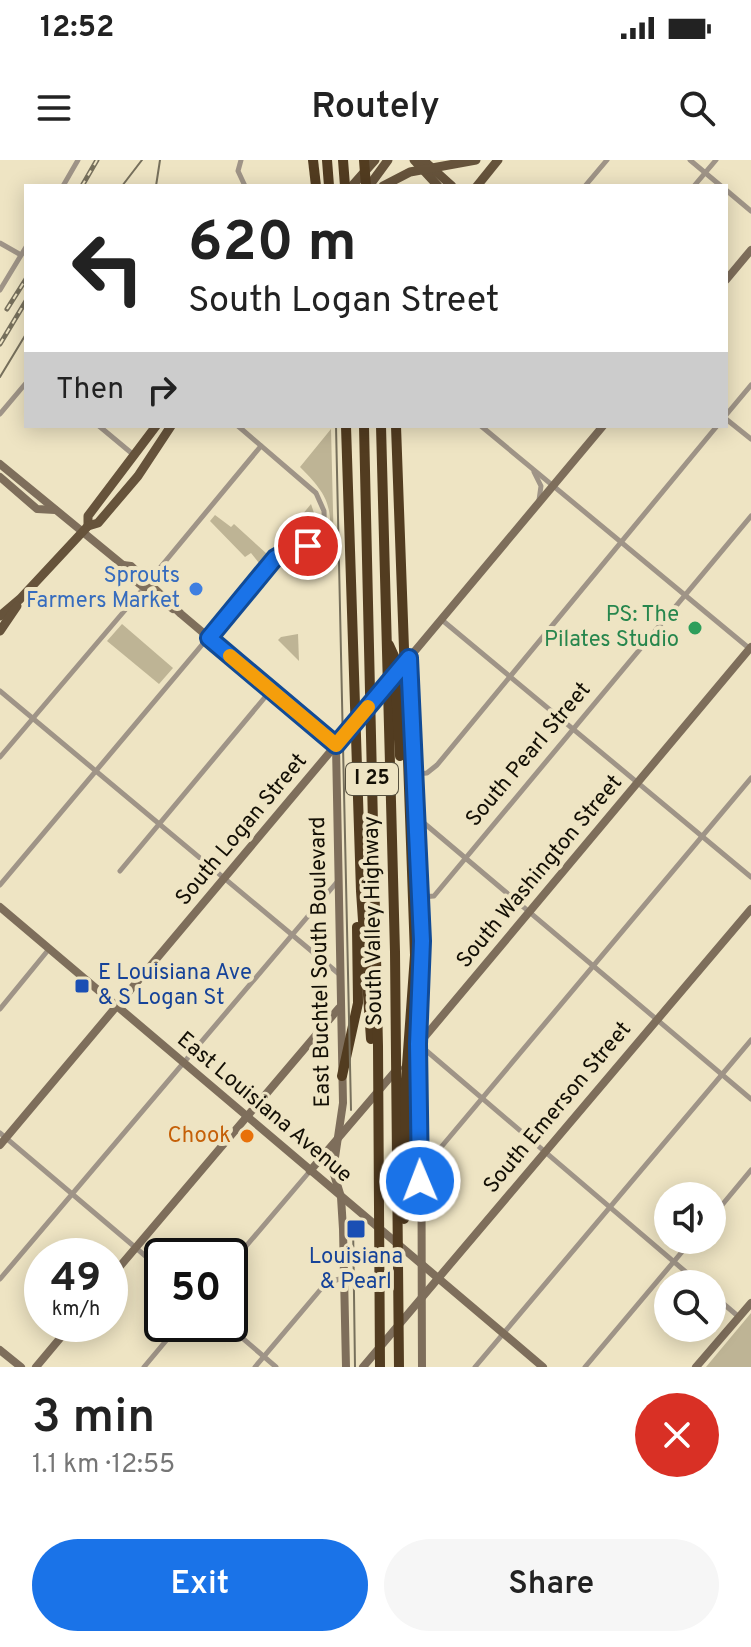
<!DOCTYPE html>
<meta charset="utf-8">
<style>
body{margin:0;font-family:Overpass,sans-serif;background:#f6f6f6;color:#222;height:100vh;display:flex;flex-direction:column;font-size:30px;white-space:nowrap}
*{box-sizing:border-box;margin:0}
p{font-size:26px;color:#767676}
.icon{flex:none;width:44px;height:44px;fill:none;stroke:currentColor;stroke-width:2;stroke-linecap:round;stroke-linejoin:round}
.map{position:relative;height:1207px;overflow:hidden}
.details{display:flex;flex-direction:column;background:#fff;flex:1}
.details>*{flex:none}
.banner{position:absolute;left:24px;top:24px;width:704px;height:244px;border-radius:0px;box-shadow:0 4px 20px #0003;background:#fff;color:#222;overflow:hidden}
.fabs{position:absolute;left:654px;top:1022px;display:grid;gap:16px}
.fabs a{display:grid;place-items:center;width:72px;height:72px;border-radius:50%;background:#fff;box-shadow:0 4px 20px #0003;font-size:40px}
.speed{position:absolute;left:24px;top:1078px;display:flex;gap:16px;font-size:40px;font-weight:700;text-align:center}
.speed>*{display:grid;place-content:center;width:104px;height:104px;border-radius:50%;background:#fff;box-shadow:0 4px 20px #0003;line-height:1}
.speed small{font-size:20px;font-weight:400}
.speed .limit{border:4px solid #111;border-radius:12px;background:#fff;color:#111}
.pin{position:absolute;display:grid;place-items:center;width:68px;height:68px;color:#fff;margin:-34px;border:4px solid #fff;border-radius:50%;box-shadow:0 2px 8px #0007}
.me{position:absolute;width:88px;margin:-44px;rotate:359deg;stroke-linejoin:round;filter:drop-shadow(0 0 6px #0008)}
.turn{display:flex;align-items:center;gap:28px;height:168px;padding:0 32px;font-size:36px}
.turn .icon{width:104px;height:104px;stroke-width:2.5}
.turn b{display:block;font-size:56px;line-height:68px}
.then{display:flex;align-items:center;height:76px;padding:0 32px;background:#0003;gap:16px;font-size:30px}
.round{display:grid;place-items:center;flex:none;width:84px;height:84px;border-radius:42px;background:#f6f6f6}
.head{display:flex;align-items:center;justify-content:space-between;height:136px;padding:0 32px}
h1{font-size:48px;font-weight:600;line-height:60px}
.button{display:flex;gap:16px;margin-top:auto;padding:16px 32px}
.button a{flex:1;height:92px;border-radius:48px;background:#1a73e8;color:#fff;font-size:32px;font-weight:600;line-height:92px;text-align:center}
.button a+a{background:#f6f6f6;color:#222}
.status{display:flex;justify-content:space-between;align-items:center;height:56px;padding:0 40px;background:#fff;direction:ltr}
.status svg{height:22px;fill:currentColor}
header{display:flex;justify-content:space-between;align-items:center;height:104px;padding:0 32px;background:#fff;font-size:36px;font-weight:600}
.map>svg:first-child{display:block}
.green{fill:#beb495}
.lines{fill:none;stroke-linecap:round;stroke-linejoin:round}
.street{stroke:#9f9487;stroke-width:5}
.secondary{stroke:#7e6e5b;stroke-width:8}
.primary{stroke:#66533b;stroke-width:9}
.highway{stroke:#523c20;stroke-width:10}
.tram{stroke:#77705c;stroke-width:2}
.rail-casing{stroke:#77705c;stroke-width:5}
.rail{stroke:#eee4c3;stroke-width:2;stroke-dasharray:6;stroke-linecap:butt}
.route-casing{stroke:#114b97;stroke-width:20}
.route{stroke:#1a73e8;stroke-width:14}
.slow{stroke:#f59e0b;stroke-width:14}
.shop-dot{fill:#3f7fe0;stroke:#eee4c3;stroke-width:3}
.leisure-dot{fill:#2e9e5b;stroke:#eee4c3;stroke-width:3}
.transit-dot{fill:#1a4fb4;stroke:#eee4c3;stroke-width:3}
.food-dot{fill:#e8710a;stroke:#eee4c3;stroke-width:3}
.labels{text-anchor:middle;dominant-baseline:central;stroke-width:8;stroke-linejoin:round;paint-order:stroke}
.shield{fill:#eee4c3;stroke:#554f3e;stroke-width:2}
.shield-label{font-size:20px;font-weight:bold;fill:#130f05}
.shop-label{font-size:22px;fill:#366cbe;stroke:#eee4c3;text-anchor:end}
.leisure-label{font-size:22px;fill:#27864d;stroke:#eee4c3;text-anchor:end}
.street-label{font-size:22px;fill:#130f05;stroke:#eee4c3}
.transit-label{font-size:22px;fill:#164399;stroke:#eee4c3;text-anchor:start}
.food-label{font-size:22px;fill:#c56008;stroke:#eee4c3;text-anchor:end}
</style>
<div class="status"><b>12:52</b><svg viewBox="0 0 49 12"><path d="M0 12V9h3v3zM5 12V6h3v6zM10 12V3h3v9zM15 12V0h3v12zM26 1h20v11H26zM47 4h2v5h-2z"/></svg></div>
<header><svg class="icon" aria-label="menu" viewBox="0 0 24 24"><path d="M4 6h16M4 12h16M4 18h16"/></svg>Routely<svg class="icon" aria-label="search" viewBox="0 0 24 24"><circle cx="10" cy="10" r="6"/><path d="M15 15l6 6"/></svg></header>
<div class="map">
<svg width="751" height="1207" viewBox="0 0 751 1207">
<rect width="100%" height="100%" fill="#eee4c3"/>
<g class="green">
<path d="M331 269 334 391 331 392C330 346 333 340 300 307Z"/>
<path d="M311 344 317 362 315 379 283 384 270 394Z"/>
<path d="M215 355 231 367 234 364 267 394 259 403 251 393 245 397 210 361Z"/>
<path d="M122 464 173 508 159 524 107 481Z"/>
<path d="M298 474 299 501 278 480 281 477Z"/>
<path d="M751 1153V1207H706Z"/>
</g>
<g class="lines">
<g class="street">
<path d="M241 0 238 11 245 26"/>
<path d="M690 0 721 26"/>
<path d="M63 26 78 0"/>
<path d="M585 26 607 0"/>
<path d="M694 26 716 0"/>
<path d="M726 30 751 51"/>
<path d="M0 83 21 95"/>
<path d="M0 130 26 87"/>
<path d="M0 254 26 223"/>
<path d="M726 255 751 225"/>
<path d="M726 259 751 279"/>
<path d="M99 266 135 296"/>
<path d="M481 266 750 489"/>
<path d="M534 312 541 326 539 340"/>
<path d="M149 421 261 286"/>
<path d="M442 460 751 717"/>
<path d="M0 531 339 814"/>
<path d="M0 597 143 429"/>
<path d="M415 614 427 613 437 605 717 266"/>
<path d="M418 658 751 939"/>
<path d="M120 711 271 530"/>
<path d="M0 725 275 398 295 388 325 386 324 351 316 333 238 266"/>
<path d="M421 737 434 736 751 356"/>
<path d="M0 849 49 789"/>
<path d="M422 887 700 1124"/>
<path d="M0 973 162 1110"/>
<path d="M420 995 437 992 751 618"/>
<path d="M712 1057 751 1010"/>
<path d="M230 1105 310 1011"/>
<path d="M0 1119 337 722"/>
<path d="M712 1134 739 1157"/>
<path d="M226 1164 276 1207"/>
<path d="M144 1207 180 1164"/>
<path d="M255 1207 326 1123 343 1118"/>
<path d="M475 1207 751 880"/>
<path d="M585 1207 692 1080"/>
</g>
<g class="secondary">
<path d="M726 120 751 90"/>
<path d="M0 304 123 405 131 406 181 454 336 585"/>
<path d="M0 317 37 349 55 350"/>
<path d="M123 405 125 413 173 449"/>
<path d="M404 504 603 266"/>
<path d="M411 540C423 762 421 985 422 1207"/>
<path d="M336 586 343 943 333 1011 341 1037 343 1069 346 1207"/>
<path d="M0 747 543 1207"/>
<path d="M417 886 751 487"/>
<path d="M0 985 388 523"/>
<path d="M310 1011 398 908"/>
<path d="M110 1118 339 848"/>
<path d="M0 1190 21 1207"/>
<path d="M36 1207 72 1164"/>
<path d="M363 1207 751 749"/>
<path d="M696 1207 751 1143"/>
</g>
<g class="primary">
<path d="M414 0 438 26"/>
<path d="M423 0 452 26"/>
<path d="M352 26 375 0"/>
<path d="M369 26 388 0"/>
<path d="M383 26 410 12 476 0"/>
<path d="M477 26 498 0"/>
<path d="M88 366V356L156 266"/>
<path d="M0 456 20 439 88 366 98 363 138 316 171 266"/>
<path d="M0 471 17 446"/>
</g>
<g class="highway">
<path d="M313 0 316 26"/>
<path d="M327 0 329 26"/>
<path d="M343 0 345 26"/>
<path d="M364 0 366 26"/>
<path d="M346 266 361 731 371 879"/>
<path d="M364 266 378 886 380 1207"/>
<path d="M381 266 395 792 399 1207"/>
<path d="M396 266 415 795 406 919 404 1059"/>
<path d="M389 485 394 496 400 596"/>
<path d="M342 916 358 843 357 767"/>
</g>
<g class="tram">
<path d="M122 26 142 0"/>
<path d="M156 26 160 0"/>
<path d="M0 217 26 174"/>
<path d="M336 266 351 950"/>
<path d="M353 1062 355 1207"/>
</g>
<defs>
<g id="rail">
<path d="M82 26 97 0"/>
<path d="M7 149 26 119"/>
<path d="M0 184 26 141"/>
</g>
</defs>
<use href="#rail" class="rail-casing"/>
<use href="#rail" class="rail"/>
</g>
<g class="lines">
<defs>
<path id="route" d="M308 386 289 390 275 398 209 478 336 585 409 498 422 781 418 884 420 1021"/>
</defs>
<use href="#route" class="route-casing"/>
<use href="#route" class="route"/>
<path class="slow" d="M230 496 336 585 368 547"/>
</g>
<circle class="shop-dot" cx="196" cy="429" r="8"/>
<circle class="leisure-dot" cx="695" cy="468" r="8"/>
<g class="transit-dot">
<rect x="74" y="818" width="16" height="16" rx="4"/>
<rect x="346" y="1059" width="20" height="20" rx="4"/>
</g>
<circle class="food-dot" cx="247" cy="976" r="8"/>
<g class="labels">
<rect class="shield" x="346" y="603" width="52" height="32" rx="6"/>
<g class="shield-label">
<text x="372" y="619">I 25</text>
</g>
<g class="shop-label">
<text x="180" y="416">Sprouts<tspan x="180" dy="25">Farmers Market</tspan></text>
</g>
<g class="leisure-label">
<text x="679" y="455">PS: The<tspan x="679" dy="25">Pilates Studio</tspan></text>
</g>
<g class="street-label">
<text transform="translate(529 595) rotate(-50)">South Pearl Street</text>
<text transform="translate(242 670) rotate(-50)">South Logan Street</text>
<text transform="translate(540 712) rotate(-50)">South Washington Street</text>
<text transform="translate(374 761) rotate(-91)">South Valley Highway</text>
<text transform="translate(321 802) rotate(-91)">East Buchtel South Boulevard</text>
<text transform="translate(264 948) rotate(40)">East Louisiana Avenue</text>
<text transform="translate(558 948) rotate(-50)">South Emerson Street</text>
</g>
<g class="transit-label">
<text x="98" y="813">E Louisiana Ave<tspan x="98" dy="25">&amp; S Logan St</tspan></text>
<text x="356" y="1097" text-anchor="middle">Louisiana<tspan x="356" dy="25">&amp; Pearl</tspan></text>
</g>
<g class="food-label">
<text x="231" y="976">Chook</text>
</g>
</g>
</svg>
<div class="fabs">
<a><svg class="icon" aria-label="sound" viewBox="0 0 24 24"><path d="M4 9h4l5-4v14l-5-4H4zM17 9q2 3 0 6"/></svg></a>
<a><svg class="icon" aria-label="search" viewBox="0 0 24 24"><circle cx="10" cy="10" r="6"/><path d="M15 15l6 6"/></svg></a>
</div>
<div class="speed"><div>49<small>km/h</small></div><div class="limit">50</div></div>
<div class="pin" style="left:308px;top:386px;background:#d93025"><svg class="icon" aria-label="arrive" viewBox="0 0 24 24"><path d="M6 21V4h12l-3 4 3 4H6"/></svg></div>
<svg class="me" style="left:420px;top:1021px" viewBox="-20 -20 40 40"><circle r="17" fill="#1a73e8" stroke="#fff" stroke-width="3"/><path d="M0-11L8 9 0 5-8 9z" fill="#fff"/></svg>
<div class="banner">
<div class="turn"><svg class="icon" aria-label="left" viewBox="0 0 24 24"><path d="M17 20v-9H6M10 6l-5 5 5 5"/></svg><div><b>620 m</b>South Logan Street</div></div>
<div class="then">Then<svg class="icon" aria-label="right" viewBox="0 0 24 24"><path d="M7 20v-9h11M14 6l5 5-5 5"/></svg></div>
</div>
</div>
<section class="details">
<div class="head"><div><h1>3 min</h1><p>1.1 km · 12:55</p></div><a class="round" style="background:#d93025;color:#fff"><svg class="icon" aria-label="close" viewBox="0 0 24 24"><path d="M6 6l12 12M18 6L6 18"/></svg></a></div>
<div class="button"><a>Exit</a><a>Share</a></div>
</section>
